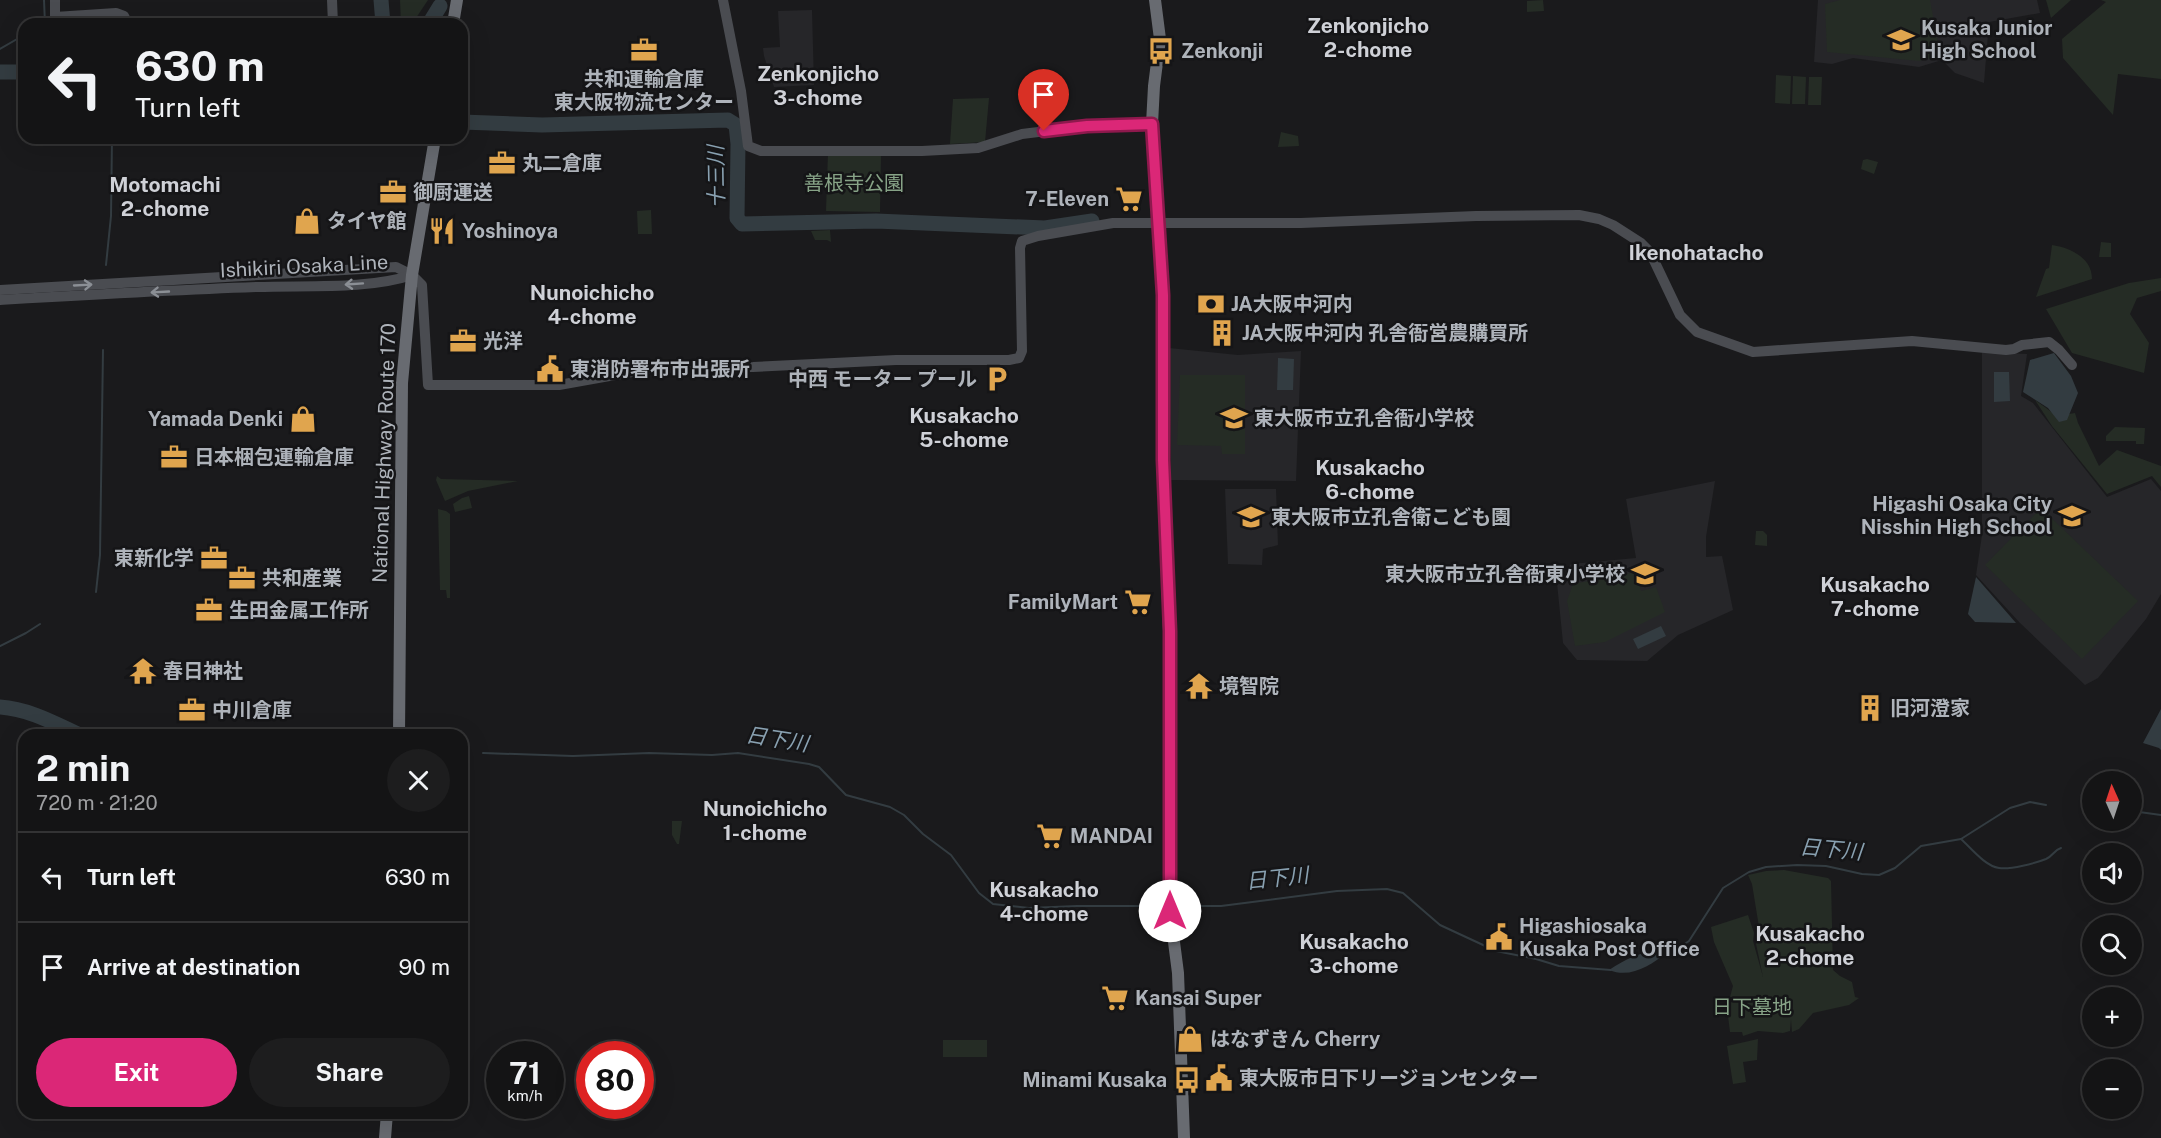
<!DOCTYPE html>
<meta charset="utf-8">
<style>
body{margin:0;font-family:"Public Sans","Noto Sans JP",sans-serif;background:#1d1d1e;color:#f1f3f6;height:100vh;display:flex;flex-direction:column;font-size:22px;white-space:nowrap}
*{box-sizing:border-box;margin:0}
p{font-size:20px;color:#9d9ea0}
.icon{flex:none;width:33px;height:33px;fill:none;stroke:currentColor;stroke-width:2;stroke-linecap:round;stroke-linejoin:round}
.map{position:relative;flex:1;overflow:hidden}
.details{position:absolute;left:18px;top:729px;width:450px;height:390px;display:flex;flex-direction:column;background:#141415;border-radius:18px;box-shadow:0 6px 24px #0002,0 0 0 2px #333334}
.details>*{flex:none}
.hud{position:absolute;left:18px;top:18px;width:450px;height:126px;border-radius:18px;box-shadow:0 6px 24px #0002,0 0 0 2px #333334;background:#141415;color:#f1f3f6;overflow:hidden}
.needle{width:39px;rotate:357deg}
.controls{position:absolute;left:2082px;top:771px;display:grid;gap:12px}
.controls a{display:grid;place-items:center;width:60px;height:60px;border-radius:50%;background:#141415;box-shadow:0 6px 24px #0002,0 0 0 2px #333334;font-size:30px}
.speed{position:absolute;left:486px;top:1041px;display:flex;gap:12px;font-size:30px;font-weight:700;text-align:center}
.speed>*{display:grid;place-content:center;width:78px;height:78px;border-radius:50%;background:#141415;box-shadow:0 6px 24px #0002,0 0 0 2px #333334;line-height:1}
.speed small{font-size:15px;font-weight:400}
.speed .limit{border:9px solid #d22;background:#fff;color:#111}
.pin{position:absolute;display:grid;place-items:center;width:51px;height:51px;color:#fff;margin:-62px -26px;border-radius:50% 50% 50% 0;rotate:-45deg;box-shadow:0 0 6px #0007}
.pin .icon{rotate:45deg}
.me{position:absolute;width:66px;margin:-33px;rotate:0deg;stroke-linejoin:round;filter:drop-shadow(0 0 4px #0008)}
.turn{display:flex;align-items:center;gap:21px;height:126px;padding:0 18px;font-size:27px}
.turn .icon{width:78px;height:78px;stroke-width:2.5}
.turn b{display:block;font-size:42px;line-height:51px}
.round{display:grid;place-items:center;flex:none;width:63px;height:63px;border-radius:32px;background:#1d1d1e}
.overview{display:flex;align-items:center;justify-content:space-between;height:102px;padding:0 18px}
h1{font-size:36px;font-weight:700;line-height:45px}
.button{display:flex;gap:12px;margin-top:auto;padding:12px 18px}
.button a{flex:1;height:69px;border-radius:36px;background:#db2777;color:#fff;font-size:24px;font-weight:700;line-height:69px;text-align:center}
.button a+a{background:#1d1d1e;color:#f1f3f6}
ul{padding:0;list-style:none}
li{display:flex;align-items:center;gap:18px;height:90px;padding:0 18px;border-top:2px solid #333334}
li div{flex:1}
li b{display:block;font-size:22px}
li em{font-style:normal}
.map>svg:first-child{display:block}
.built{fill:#262629}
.green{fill:#252c25}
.water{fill:#333c41}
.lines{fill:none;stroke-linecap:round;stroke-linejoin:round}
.stream{stroke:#333c41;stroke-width:2}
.river{stroke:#333c41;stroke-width:15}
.secondary{stroke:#4a4c51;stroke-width:10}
.highway{stroke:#686b71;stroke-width:12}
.oneway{stroke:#8b8f95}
.route-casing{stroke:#8e194d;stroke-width:15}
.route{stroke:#db2777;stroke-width:10}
.labels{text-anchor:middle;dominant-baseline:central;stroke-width:5;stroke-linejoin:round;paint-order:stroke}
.poi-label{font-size:20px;font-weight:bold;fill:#aeb3ba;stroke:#151517;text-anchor:start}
.park-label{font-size:20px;fill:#87a387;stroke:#151517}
.street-label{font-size:20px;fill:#aeb3ba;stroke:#151517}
.neighbourhood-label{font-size:21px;font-weight:bold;fill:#cfd1d7;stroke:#151517}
.water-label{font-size:21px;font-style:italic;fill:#89a1b1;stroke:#151517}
</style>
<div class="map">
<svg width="2161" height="1138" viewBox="0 0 2161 1138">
<rect width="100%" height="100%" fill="#1a1a1c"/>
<g class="built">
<path d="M1818 0H2037L2040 13 1989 22 1984 83 1955 73 1942 60 1919 67 1853 58 1832 64 1814 62Z"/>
<path d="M812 10 814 85 774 87 764 56 763 48 780 47 778 11Z"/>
<path d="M1169 348 1238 355 1301 351 1296 481 1171 480Z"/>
<path d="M1982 352 2027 354 2021 396 2033 403 2107 497 2151 479 2161 491V594L2146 619 2098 678 2085 685 2020 623 1976 575 1982 535Z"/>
<path d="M1715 481 1706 537V557L1722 556 1733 610 1678 635 1647 661 1577 660 1563 643 1557 583 1571 564 1636 558 1626 499Z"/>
<path d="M1225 489H1276L1278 545 1263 549 1262 565 1228 564Z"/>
</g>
<g class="green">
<path d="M400 0H428L412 24H401Z"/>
<path d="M1543 0 1544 11 1527 12V1Z"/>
<path d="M1840 0H1930L1940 55 1919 61 1827 52 1825 4Z"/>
<path d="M2046 0H2071L2051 18Z"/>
<path d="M2101 0H2161V79L2118 74 2113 115 2063 58 2062 39 2106 2Z"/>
<path d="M1776 75 1791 76 1790 104 1775 103Z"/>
<path d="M1793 76 1806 77 1805 104H1792Z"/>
<path d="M1809 77H1822L1821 105H1808Z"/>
<path d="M989 98 985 142 950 144 953 99Z"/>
<path d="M1281 132 1298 136 1299 146 1278 147Z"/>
<path d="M828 153 881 154 880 212 826 211Z"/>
<path d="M1867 159 1878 162 1874 174 1861 169 1863 160Z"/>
<path d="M651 210 652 234H638L637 211Z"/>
<path d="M830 230 831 242 827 240H815L811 231Z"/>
<path d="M2101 242 2111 243V257H2099Z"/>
<path d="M2052 245C2071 248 2092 258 2092 279L2036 297 2046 269 2049 268Z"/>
<path d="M2161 278V291L2137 298 2130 314 2149 343 2144 373 2072 353 2046 309 2129 283Z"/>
<path d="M1180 375H1245V454H1222L1221 446 1177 445Z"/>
<path d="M2035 400 2057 416 2075 413 2078 423 2099 466 2117 450 2161 466V487L2152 476 2107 494 2052 426Z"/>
<path d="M2115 427 2145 428 2144 444H2136V441H2106V436Z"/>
<path d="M437 476 441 479 518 481 468 491 445 501 436 480Z"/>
<path d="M469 496 472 508 455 512 453 504 462 498Z"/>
<path d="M2041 508 2138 601 2082 659 1985 565Z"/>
<path d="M438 509 446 511 450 514V598H447L446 590H440Z"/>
<path d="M1756 531H1763L1767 535V546L1755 545Z"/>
<path d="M1636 572 1641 591 1656 587 1665 612 1605 642 1575 646 1567 601 1573 584Z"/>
<path d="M672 821H682L679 844H677L672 835Z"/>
<path d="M1784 870 1828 878 1831 881 1833 970 1840 976 1852 982 1855 997 1859 998 1849 1005 1813 1013 1799 1029 1792 1032 1791 1019 1790 1031 1783 1033 1758 1031 1743 1036 1742 1032H1730L1727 1008 1733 986 1714 942 1711 927 1748 915 1754 933 1753 941 1763 977 1755 939 1760 933 1752 884 1748 875 1766 871Z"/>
<path d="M1758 1039 1757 1060 1743 1062 1746 1082 1733 1084 1727 1046Z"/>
<rect x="943" y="1040" width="44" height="17"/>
</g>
<g class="water">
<path d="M2054 353 2071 376 2078 393 2067 420 2059 422 2048 408 2023 392 2030 360Z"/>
<path d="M1278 358 1294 359 1293 390H1277Z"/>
<path d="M1994 372H2009L2010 401 1994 402Z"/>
<path d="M1976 577 2016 623 1975 622 1968 614Z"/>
<path d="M1661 626 1666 636 1638 649 1633 639Z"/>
<path d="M2161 709V750L2159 748 2143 743Z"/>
<path d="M1661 950 1667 953C1650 965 1631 979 1609 970 1626 959 1640 952 1661 950Z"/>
</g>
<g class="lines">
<g class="stream">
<path d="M44 0 45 24"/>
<path d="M0 49 24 35"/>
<path d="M106 265 111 216 112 138"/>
<path d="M96 592 100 555 103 350"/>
<path d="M0 646 26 633 40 624"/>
<path d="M483 753 573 756 649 753 712 755 738 753 809 764 819 767 846 795 890 807 904 815 923 834 951 855 979 893 993 904 1029 908 1077 906H1165"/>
<path d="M2132 811 2161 815"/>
<path d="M1961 839C1971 848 1985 866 1999 868 2010 870 2036 863 2046 859 2053 856 2054 850 2061 848"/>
<path d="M1173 906H1221L1337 891 1387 889 1403 893 1440 925 1496 951 1536 959 1559 966 1611 970"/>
<path d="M1665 955 1676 950 1689 941 1723 888 1749 872 1766 867 1797 865 1826 866 1862 874 1879 875 1895 868 1921 846 1961 839 2010 808 2030 802 2046 805"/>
</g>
<g class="river">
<path d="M381 0 383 24"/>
<path d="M429 24 440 6"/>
<path d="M0 72H24"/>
<path d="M462 122 542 125 728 120 736 125 738 144 737 218 742 224 876 221 1045 228 1092 221"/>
<path d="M0 707C29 709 54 723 80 735"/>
</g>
<g class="secondary">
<path d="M55 0V17L116 13 124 16 128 24"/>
<path d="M332 0 333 24"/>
<path d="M723 0 741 91 748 146 761 151H922L978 148 1022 134 1087 126 1152 124"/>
<path d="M0 290 396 267 412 275 422 285 428 385H559L654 368 753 367 896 360H1009L1019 358 1022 351 1020 248 1022 241 1038 236 1113 223H1301L1476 216 1579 215 1599 219 1613 225 1641 243 1650 252 1680 315 1697 332 1753 352 1912 341 2006 350 2014 349 2022 345 2049 342 2059 350 2072 365"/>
<path d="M0 300C86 295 171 290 257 287 305 285 367 290 412 275"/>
</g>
<g class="highway">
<path d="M1155 0 1160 39 1154 86 1152 124 1163 295V460L1169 631 1170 911 1178 973 1184 1138"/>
<path d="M453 24 457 0"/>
<path d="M399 735 402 383 412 275 435 138"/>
<path d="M385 1138 387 1113"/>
</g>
</g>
<defs><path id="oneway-shaft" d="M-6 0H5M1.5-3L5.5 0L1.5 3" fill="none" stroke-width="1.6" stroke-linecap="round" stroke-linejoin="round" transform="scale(1.5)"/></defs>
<g class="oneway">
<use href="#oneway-shaft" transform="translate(354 284) rotate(176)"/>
<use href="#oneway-shaft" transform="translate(83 285) rotate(-3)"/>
<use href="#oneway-shaft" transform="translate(160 292) rotate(177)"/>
</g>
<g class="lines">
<defs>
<path id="route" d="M1044 131 1087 126 1152 124 1163 295V460L1170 631V911"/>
</defs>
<use href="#route" class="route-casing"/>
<use href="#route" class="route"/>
</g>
<defs>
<symbol id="school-bare" viewBox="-9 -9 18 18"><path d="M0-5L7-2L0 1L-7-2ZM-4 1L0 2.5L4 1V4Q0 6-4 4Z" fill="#e0a54e" stroke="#151517" stroke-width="2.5" paint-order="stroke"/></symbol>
<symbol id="office-bare" viewBox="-9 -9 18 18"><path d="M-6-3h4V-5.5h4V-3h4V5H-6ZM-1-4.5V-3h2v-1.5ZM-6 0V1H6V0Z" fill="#e0a54e" stroke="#151517" stroke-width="2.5" paint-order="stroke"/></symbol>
<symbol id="bus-bare" viewBox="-9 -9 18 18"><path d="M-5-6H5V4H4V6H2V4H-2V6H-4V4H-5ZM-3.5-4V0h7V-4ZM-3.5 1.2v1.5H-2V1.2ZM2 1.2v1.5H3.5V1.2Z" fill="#e0a54e" stroke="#151517" stroke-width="2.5" paint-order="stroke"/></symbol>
<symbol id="supermarket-bare" viewBox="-9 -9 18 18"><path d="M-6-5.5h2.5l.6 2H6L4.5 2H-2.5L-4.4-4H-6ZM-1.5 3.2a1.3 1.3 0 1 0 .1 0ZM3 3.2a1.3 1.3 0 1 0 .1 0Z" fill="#e0a54e" stroke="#151517" stroke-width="2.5" paint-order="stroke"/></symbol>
<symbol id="shop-bare" viewBox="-9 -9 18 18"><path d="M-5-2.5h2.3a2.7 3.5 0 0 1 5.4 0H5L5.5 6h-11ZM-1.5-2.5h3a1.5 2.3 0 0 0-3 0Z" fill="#e0a54e" stroke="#151517" stroke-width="2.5" paint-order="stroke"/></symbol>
<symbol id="restaurant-bare" viewBox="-9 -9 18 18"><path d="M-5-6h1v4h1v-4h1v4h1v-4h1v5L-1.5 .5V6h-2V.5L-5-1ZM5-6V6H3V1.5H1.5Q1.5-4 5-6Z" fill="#e0a54e" stroke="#151517" stroke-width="2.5" paint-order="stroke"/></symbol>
<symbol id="bank-bare" viewBox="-9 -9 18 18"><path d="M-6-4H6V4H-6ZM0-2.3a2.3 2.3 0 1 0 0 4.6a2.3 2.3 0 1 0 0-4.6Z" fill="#e0a54e" stroke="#151517" stroke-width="2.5" paint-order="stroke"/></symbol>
<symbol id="building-bare" viewBox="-9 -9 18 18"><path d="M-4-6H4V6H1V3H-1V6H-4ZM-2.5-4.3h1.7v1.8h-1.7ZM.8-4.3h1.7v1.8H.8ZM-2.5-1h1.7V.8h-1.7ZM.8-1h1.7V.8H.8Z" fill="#e0a54e" stroke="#151517" stroke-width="2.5" paint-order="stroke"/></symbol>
<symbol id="civic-bare" viewBox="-9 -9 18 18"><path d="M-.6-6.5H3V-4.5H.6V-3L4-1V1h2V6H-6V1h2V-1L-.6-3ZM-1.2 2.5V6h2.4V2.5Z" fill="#e0a54e" stroke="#151517" stroke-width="2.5" paint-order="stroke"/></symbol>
<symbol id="parking-bare" viewBox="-9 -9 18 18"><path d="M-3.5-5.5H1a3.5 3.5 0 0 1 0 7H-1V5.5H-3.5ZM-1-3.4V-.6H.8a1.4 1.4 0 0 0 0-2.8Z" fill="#e0a54e" stroke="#151517" stroke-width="2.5" paint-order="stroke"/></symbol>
<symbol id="temple-bare" viewBox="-9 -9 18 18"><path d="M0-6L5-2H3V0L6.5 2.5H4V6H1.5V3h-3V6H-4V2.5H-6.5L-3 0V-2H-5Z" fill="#e0a54e" stroke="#151517" stroke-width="2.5" paint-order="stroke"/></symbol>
</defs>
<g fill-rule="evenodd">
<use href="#school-bare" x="1882" y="21" width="38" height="38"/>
<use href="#office-bare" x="625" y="31" width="38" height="38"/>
<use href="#bus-bare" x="1142" y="32" width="38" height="38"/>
<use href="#office-bare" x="483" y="144" width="38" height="38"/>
<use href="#office-bare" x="374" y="173" width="38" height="38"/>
<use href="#supermarket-bare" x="1110" y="180" width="38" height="38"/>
<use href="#shop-bare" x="288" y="202" width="38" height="38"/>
<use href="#restaurant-bare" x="423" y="212" width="38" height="38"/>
<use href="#bank-bare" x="1192" y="285" width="38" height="38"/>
<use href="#building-bare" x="1203" y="314" width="38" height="38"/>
<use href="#office-bare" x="444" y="322" width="38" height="38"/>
<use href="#civic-bare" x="531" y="350" width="38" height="38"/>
<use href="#parking-bare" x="978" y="360" width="38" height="38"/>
<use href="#school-bare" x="1215" y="399" width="38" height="38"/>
<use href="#shop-bare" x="284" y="400" width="38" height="38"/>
<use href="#office-bare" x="155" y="438" width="38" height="38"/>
<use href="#school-bare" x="2053" y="497" width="38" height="38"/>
<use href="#school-bare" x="1232" y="498" width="38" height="38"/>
<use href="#office-bare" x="195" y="539" width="38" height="38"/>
<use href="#school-bare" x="1626" y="555" width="38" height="38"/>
<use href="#office-bare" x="223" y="559" width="38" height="38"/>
<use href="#supermarket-bare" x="1119" y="583" width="38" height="38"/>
<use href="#office-bare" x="190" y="591" width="38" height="38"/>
<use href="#temple-bare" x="124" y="652" width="38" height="38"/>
<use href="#temple-bare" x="1180" y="667" width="38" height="38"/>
<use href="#building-bare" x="1851" y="689" width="38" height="38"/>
<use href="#office-bare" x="173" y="691" width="38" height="38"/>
<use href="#supermarket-bare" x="1031" y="817" width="38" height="38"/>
<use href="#civic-bare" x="1480" y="918" width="38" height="38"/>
<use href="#supermarket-bare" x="1096" y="979" width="38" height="38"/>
<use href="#shop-bare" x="1171" y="1020" width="38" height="38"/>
<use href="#civic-bare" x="1200" y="1059" width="38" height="38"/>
<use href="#bus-bare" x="1168" y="1061" width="38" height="38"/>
</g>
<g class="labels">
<g class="poi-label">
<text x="1921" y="28">Kusaka Junior<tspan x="1921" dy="23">High School</tspan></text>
<text x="1181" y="51">Zenkonji</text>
<text x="644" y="79" text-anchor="middle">共和運輸倉庫<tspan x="644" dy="23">東大阪物流センター</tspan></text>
<text x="522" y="163">丸二倉庫</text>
<text x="413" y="192">御厨運送</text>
<text x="1109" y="199" text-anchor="end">7-Eleven</text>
<text x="327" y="221">タイヤ館</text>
<text x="462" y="231">Yoshinoya</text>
<text x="1231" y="304">JA大阪中河内</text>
<text x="1242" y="333">JA大阪中河内 孔舎衙営農購買所</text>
<text x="483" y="341">光洋</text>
<text x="570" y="369">東消防署布市出張所</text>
<text x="977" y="379" text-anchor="end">中西 モーター プール</text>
<text x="1254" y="418">東大阪市立孔舎衙小学校</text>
<text x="283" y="419" text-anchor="end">Yamada Denki</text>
<text x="194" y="457">日本梱包運輸倉庫</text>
<text x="2052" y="504" text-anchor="end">Higashi Osaka City<tspan x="2052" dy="23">Nisshin High School</tspan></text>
<text x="1271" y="517">東大阪市立孔舎衛こども園</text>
<text x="194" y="558" text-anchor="end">東新化学</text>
<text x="1625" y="574" text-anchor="end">東大阪市立孔舎衙東小学校</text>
<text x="262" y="578">共和産業</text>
<text x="1118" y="602" text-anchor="end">FamilyMart</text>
<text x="229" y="610">生田金属工作所</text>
<text x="163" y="671">春日神社</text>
<text x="1219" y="686">境智院</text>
<text x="1890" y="708">旧河澄家</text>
<text x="212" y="710">中川倉庫</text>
<text x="1070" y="836">MANDAI</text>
<text x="1519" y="926">Higashiosaka<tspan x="1519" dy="23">Kusaka Post Office</tspan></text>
<text x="1135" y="998">Kansai Super</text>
<text x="1210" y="1039">はなずきん Cherry</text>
<text x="1239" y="1078">東大阪市日下リージョンセンター</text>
<text x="1167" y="1080" text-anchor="end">Minami Kusaka</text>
</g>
<g class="park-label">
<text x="854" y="183">善根寺公園</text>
<text x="1752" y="1007">日下墓地</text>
</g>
<g class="street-label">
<text transform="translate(304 266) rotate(-3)">Ishikiri Osaka Line</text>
<text transform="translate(384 453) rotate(-88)">National Highway Route 170</text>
</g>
<g class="neighbourhood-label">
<text x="1368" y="25">Zenkonjicho<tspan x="1368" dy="24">2-chome</tspan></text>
<text x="818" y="73">Zenkonjicho<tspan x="818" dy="24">3-chome</tspan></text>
<text x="165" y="184">Motomachi<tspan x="165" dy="24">2-chome</tspan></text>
<text x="1696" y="252">Ikenohatacho</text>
<text x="592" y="292">Nunoichicho<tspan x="592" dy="24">4-chome</tspan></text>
<text x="964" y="415">Kusakacho<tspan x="964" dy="24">5-chome</tspan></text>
<text x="1370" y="467">Kusakacho<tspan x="1370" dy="24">6-chome</tspan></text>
<text x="1875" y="584">Kusakacho<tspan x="1875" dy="24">7-chome</tspan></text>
<text x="765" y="808">Nunoichicho<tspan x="765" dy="24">1-chome</tspan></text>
<text x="1044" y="889">Kusakacho<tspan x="1044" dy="24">4-chome</tspan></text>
<text x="1810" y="933">Kusakacho<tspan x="1810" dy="24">2-chome</tspan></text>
<text x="1354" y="941">Kusakacho<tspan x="1354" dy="24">3-chome</tspan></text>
</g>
<g class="water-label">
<text transform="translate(716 177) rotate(-91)">十三川</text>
<text transform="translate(777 739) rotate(9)">日下川</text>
<text transform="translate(1831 849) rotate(5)">日下川</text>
<text transform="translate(1277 878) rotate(-6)">日下川</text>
</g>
</g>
</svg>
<div class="controls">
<a><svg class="needle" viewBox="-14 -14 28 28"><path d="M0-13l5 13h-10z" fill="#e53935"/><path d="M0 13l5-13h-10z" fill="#9d9ea0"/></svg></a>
<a><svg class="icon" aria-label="sound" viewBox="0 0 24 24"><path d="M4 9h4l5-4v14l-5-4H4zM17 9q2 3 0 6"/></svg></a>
<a><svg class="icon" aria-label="search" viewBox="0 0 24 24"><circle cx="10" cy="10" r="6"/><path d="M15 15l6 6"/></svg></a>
<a>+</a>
<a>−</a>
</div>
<div class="speed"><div>71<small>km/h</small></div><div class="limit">80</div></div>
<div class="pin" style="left:1044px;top:131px;background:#d93025"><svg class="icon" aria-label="arrive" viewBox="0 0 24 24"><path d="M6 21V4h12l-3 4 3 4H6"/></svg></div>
<svg class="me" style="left:1170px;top:911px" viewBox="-20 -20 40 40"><circle r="19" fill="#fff"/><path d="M0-13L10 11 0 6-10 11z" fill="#db2777"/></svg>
<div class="hud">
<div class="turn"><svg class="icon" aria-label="left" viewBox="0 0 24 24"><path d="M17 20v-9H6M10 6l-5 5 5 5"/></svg><div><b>630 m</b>Turn left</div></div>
</div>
<section class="details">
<div class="overview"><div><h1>2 min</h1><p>720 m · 21:20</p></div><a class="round"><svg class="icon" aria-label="close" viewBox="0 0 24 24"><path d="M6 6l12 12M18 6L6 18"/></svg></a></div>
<ul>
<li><svg class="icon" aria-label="left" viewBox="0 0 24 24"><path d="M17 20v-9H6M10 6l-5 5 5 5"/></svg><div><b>Turn left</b></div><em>630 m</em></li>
<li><svg class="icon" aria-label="arrive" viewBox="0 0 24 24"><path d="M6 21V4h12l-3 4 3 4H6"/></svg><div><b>Arrive at destination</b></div><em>90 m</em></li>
</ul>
<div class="button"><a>Exit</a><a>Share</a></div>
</section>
</div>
